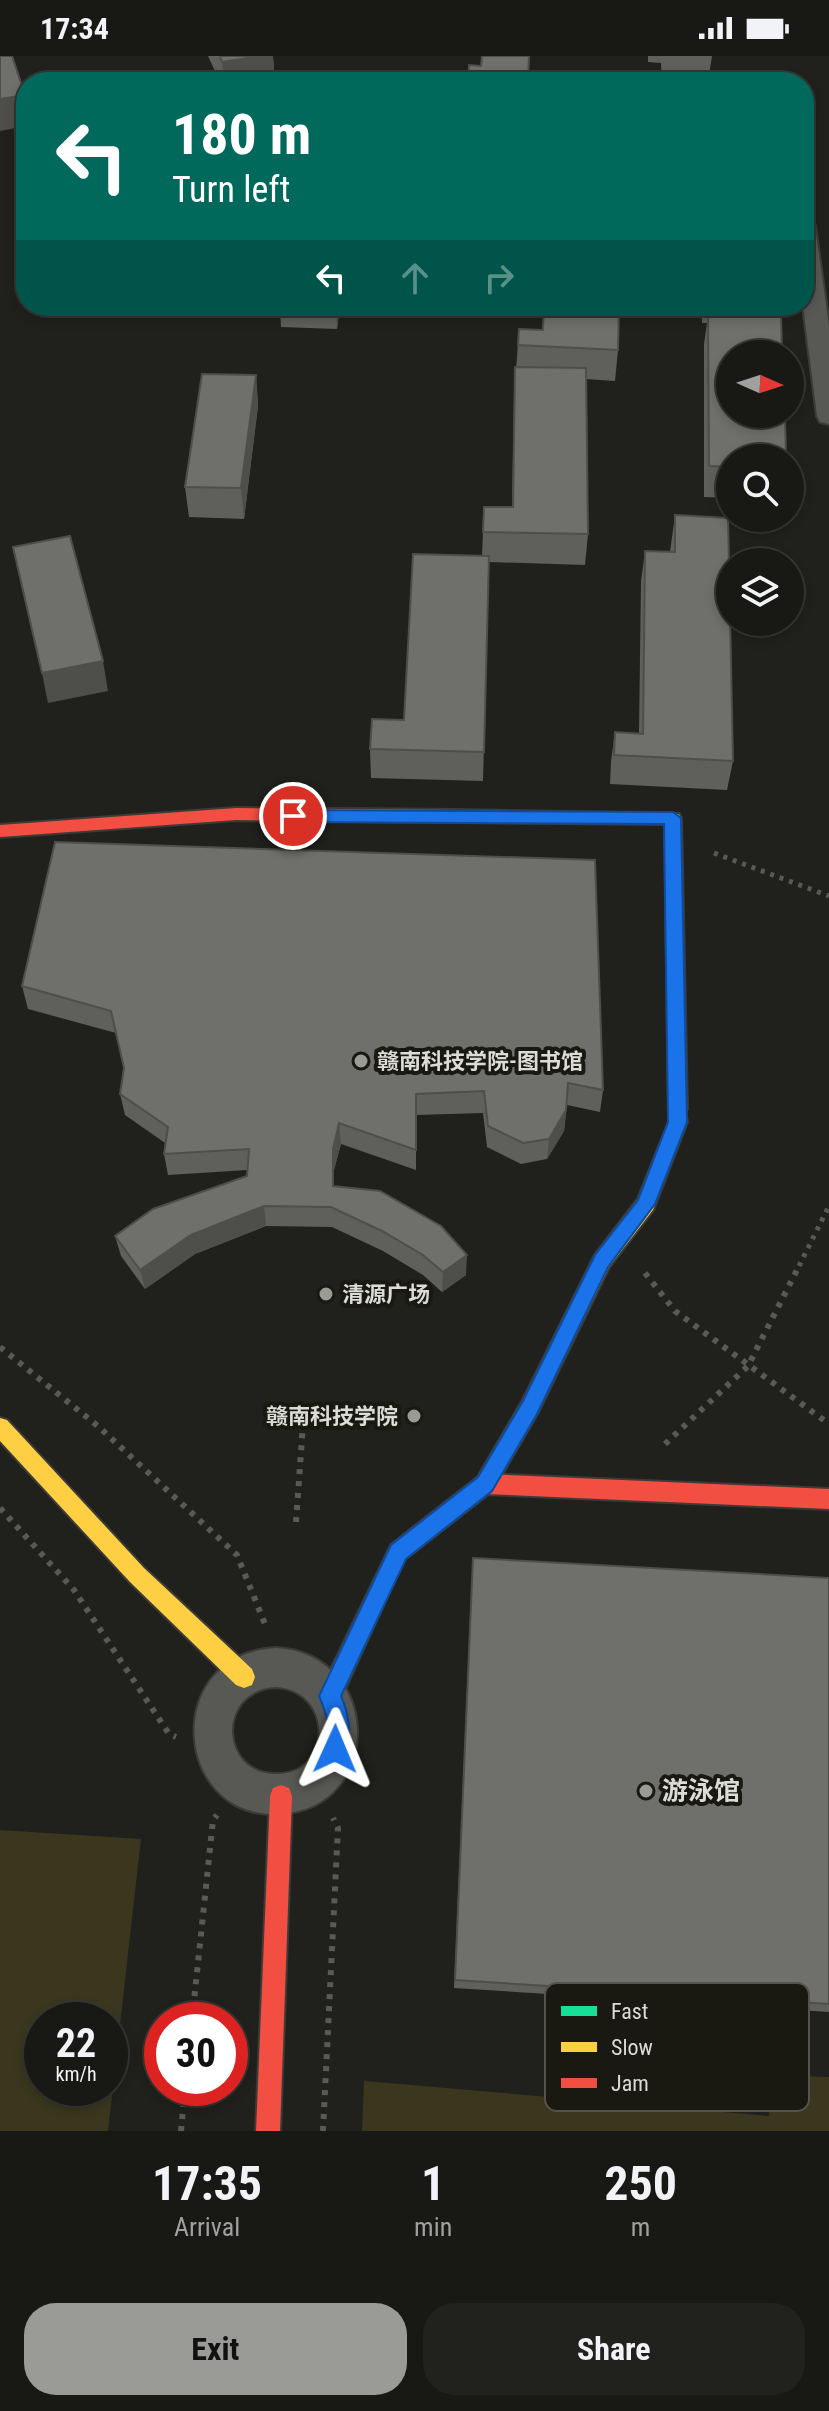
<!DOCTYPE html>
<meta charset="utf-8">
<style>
body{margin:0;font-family:"Roboto Condensed","Noto Sans SC",sans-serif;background:#21211e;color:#f1f3f6;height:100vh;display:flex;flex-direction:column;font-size:30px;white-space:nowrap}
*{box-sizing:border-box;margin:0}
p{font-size:26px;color:#9fa0a0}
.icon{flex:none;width:44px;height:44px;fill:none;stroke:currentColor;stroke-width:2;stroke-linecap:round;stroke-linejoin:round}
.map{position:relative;height:2075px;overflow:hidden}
.panel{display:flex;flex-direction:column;background:#181815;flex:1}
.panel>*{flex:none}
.hud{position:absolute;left:16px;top:16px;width:798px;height:244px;border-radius:32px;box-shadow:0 4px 12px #0003,0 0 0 2px #363734;background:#00695c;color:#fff;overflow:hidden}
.needle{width:52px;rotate:93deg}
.buttons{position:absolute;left:716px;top:284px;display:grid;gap:16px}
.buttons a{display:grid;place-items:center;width:88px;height:88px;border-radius:50%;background:#181815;box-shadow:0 4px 12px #0003,0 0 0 2px #363734;font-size:40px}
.speed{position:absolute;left:24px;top:1946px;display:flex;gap:16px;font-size:40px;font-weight:700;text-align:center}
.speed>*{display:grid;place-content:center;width:104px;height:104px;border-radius:50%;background:#181815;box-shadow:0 4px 12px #0003,0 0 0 2px #363734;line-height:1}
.speed small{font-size:20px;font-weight:400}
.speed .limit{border:12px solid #d22;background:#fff;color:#111}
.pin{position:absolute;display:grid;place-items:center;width:68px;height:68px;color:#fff;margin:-34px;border:4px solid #fff;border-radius:50%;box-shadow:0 2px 8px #0007}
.me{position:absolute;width:88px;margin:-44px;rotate:1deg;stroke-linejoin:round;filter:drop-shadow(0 0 6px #0008)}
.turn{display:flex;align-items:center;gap:28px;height:168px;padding:0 24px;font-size:36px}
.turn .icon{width:104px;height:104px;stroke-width:2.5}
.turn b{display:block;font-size:56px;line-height:68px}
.lanes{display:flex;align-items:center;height:76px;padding:0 24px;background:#0003;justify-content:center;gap:40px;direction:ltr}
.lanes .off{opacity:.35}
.eta{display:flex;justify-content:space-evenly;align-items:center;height:136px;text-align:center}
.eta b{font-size:48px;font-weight:700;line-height:56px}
.button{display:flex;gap:16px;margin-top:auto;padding:16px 24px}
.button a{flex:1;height:92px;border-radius:32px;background:#9a9a96;color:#111;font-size:32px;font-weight:700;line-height:92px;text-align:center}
.button a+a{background:#21211e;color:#f1f3f6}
.status{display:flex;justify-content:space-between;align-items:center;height:56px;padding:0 40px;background:#181815;direction:ltr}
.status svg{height:22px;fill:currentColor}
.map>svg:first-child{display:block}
.green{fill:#3a371e;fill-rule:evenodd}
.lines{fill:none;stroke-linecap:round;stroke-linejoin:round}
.street-casing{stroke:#3c3b38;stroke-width:4}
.fast-casing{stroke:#3c3b38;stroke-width:4}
.slow-casing{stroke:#3c3b38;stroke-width:4}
.jam-casing{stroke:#3c3b38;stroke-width:4}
.path-far1{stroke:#595956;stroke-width:5;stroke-dasharray:4 6;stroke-linecap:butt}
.path{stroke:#595956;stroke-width:6;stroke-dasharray:5 7;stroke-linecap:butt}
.street{fill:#585855;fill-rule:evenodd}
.fast{fill:#16e098;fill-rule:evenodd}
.slow{fill:#ffcf43;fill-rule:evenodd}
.jam{fill:#f24e42;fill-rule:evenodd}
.wall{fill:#5f5f5c}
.shaded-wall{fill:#4e4e4b}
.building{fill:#6f6f6b;stroke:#4e4e4b;stroke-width:2}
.route{fill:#1a73e8;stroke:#114b97;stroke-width:2}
.poi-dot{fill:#9a9a96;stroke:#191811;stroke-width:3}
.labels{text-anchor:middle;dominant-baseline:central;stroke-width:8;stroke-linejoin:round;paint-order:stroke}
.poi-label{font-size:22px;font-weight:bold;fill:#dcdcd7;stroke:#191811;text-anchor:start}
.near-poi-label{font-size:26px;font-weight:bold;fill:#dcdcd7;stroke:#191811;text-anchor:start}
.key{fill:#191811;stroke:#54534c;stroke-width:2}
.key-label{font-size:22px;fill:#dcdcd7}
</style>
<div class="status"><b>17:34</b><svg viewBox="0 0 49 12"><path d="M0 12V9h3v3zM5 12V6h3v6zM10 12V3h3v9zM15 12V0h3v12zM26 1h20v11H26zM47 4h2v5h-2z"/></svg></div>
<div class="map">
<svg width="829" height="2075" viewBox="0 0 829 2075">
<rect width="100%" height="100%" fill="#20201c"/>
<g class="green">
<path d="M0 1774 141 1783 108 2075H0ZM42 1964H110V2032H42Z"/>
<path d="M770 2019 829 2021V2075H362L364 2025 769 2060Z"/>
</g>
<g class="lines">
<defs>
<g id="street">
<path d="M804 163 812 165 815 170 829 270V368L820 366 817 360 803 250Z"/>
<path d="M276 1592C383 1598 384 1753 279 1758 173 1763 161 1598 276 1592ZM276 1631C333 1634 334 1716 279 1718 219 1721 215 1634 276 1631Z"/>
</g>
<path id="fast" d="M458 754 679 758 681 762 687 1053 684 1058H672L669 1053 665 768 458 766 450 760Z"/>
<g id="slow">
<path d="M678 1045 684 1048 687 1066 653 1154 609 1211 537 1358 492 1435 405 1503 391 1532 384 1535 377 1532 374 1525 391 1489 478 1421 523 1344 595 1199 638 1143 669 1066 672 1048Z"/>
<path d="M0 1362 7 1364 144 1512 252 1613 255 1621 252 1629 244 1632 236 1629 130 1526 0 1385Z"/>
</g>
<g id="jam">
<path d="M236 752 458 754 466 760 458 766 236 764 0 781V769Z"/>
<path d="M485 1418 829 1433V1453L485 1438 478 1435 475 1428 478 1421Z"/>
<path d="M384 1515 391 1518 394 1525 391 1532 338 1648 330 1651 322 1648 319 1640 322 1632 377 1518Z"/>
<path d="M281 1729 289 1732 292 1740 280 2075H256L270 1740 273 1732Z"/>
</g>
</defs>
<use href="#street" class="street-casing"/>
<use href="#fast" class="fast-casing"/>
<use href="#slow" class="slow-casing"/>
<use href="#jam" class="jam-casing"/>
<g class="path-far1">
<path d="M714 797 829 840"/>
<path d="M799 1210 829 1150"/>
</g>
<g class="path">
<path d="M645 1217 675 1255 829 1368"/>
<path d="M0 1291 99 1371 237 1499 267 1573"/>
<path d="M665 1388 748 1310 800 1208"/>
<path d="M0 1452 74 1534 169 1678 176 1681"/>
<path d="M296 1466 304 1354"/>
<path d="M192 1964 213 1764 217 1759"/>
<path d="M181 2075 185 2032"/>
<path d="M323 2075 338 1772 333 1762"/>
</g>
<use href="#street" class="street"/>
<use href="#fast" class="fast"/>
<use href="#slow" class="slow"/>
<use href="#jam" class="jam"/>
</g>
<g class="wall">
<path d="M208 0H273L275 26H220Z"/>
<path d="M648 0H712L708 26H662L661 7 648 6Z"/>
<path d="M280 250H340L337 273 281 271Z"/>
<path d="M702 250H776L775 260 730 402V442L704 441V288L707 267H702Z"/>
<path d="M519 273 618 294 615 325 586 323 588 478 585 509 489 506 483 725 371 722 370 693 404 664 482 500 484 451H512L514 342Z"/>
<path d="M256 319 258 350 244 463 189 461 185 431Z"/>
<path d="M675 459 733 705 727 734 610 728 611 705 615 676 639 677 641 525 645 495 670 496Z"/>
<path d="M55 786 603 1034 600 1056 567 1049 564 1075 547 1103 521 1108 487 1091 483 1057 416 1059V1114L341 1088 334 1114V1130L466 1219 442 1236 423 1219 383 1195 332 1171 266 1170 195 1198 145 1233 121 1200 115 1180 247 1120V1114L168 1119 164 1098 165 1087 125 1059 120 1038 124 1012 116 977 28 953 22 930Z"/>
<path d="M472 1518 829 1522V1956L454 1932Z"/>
</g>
<g class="shaded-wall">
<path d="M261 0H273L275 26H224L222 6Z"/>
<path d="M25 39 26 70 0 75V43Z"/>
<path d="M336 250H340L337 273Z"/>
<path d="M256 319 258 350 244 463 241 432Z"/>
<path d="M103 605 108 635 48 647 42 617Z"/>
<path d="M566 1054 564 1075 547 1103 549 1083Z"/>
<path d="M339 1067 341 1088 334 1114V1150L333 1130V1093Z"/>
<path d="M264 1150 266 1170 195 1198 145 1233 140 1214 191 1179Z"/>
<path d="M467 1199 466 1219 442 1236 443 1216Z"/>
</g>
<g class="building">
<path d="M0 0H12L25 39 0 43Z"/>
<path d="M220 0H261L222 6Z"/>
<path d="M482 0H529L528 26H468L469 9 481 10Z"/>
<path d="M544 250H619L618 294 518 289 519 273 543 274Z"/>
<path d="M708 257 781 260 782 298H730V358H785L786 402H730V411L709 410Z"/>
<path d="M515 311 586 312 588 478 483 476 484 451H513Z"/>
<path d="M202 318 256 319 241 432 185 431Z"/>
<path d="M675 459 728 462 733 705 614 699 615 676 643 678 645 495 675 496Z"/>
<path d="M70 480 103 605 42 617 13 491Z"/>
<path d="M413 498 489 500 484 696 370 693 372 663 404 664Z"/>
<path d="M55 786 595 804 603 1034 568 1027 566 1054 549 1083 523 1087 488 1070 484 1035 416 1038V1094L339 1067 333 1093V1130L380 1135 441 1170 467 1199 443 1216 423 1199 382 1175 331 1151 264 1150 191 1179 140 1214 115 1180 153 1153 247 1120 249 1093 164 1098 168 1071 120 1038 124 1012 111 955 22 930Z"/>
<path d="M473 1502 829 1522V1948L455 1924Z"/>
</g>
<path class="route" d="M293 754 673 756 681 762 687 1066 655 1148 608 1211 537 1358 492 1435 406 1503 341 1640C350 1661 352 1679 343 1700L335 1704 327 1700C323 1690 328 1684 328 1674 328 1661 324 1651 319 1640L391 1489 478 1421 523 1345 595 1199 638 1144 668 1066 664 768 293 766 285 760Z"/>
<g class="poi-dot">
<circle cx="361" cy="1005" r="8"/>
<circle cx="326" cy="1238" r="8"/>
<circle cx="414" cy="1360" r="8"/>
<circle cx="646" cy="1735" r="8"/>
</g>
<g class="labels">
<g class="poi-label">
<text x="377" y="1005">赣南科技学院-图书馆</text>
<text x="342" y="1238">清源广场</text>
<text x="398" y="1360" text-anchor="end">赣南科技学院</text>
</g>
<g class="near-poi-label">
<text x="662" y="1735">游泳馆</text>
</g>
</g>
<rect x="545" y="1927" width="264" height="128" rx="12" class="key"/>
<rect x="561" y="1950" width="36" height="10" fill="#16e098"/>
<rect x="561" y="1986" width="36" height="10" fill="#ffcf43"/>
<rect x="561" y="2022" width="36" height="10" fill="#f24e42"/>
<g class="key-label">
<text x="611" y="1963">Fast</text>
<text x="611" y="1999">Slow</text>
<text x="611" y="2035">Jam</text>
</g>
</svg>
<div class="buttons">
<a><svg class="needle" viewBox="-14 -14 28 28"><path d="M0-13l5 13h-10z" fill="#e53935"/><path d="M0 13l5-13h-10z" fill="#9fa0a0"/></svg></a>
<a><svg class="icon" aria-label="search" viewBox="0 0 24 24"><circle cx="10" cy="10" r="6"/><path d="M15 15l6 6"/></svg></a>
<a><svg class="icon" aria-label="layers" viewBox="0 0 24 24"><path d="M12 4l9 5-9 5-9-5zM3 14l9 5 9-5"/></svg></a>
</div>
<div class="speed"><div>22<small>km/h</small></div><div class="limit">30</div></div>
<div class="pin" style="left:293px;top:760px;background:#d93025"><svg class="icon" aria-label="arrive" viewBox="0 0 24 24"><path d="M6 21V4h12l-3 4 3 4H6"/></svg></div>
<svg class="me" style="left:335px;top:1693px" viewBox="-20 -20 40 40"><path d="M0-17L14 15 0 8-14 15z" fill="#1a73e8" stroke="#fff" stroke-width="4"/></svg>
<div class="hud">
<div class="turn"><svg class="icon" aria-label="left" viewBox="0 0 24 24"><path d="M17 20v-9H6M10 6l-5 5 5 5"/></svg><div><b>180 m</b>Turn left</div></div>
<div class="lanes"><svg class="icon" aria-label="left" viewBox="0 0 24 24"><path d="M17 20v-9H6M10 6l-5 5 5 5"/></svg><svg class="icon off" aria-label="ahead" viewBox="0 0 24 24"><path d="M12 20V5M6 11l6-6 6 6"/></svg><svg class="icon off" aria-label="right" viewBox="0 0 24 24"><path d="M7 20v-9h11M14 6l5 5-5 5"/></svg></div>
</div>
</div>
<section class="panel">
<div class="eta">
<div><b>17:35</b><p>Arrival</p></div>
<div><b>1</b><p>min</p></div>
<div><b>250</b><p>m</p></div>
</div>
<div class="button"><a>Exit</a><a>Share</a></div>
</section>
